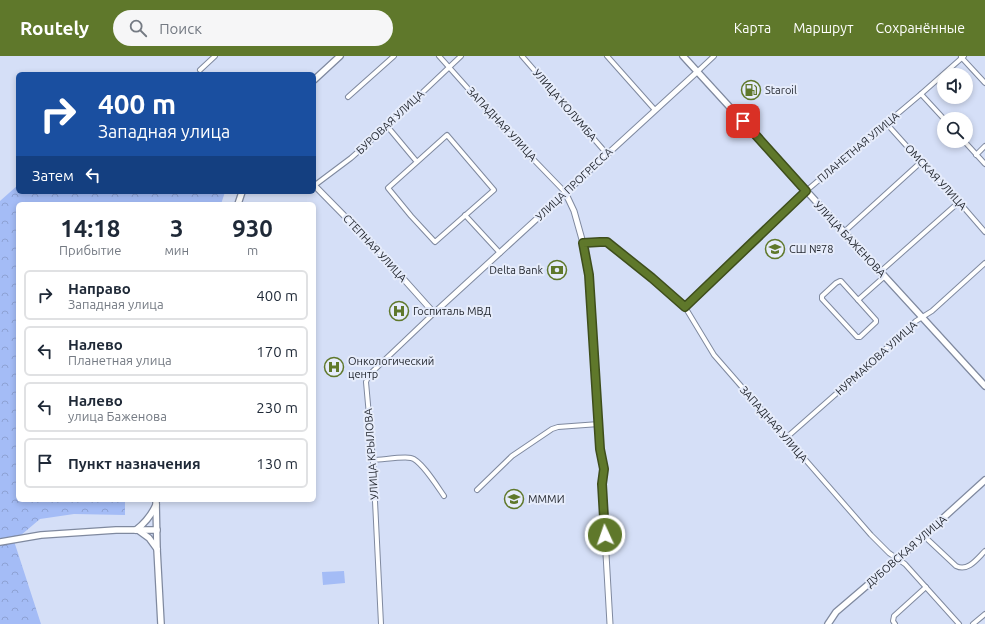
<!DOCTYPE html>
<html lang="ru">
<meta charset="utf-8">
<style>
body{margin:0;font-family:Ubuntu,sans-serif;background:#f6f6f7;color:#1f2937;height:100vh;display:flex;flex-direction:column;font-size:15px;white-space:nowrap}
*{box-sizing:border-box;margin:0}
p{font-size:13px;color:#747a83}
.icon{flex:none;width:22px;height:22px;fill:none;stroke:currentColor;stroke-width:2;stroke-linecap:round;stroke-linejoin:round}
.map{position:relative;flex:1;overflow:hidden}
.details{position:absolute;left:16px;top:146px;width:300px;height:300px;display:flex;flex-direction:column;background:#fff;border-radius:6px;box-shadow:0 2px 6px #0003}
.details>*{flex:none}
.guide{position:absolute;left:16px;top:16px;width:300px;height:122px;border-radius:6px;box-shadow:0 2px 6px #0003;background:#1a4fa0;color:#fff;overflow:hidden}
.buttons{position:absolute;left:937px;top:12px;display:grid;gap:8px}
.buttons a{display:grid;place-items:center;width:36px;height:36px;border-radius:50%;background:#fff;box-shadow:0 2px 6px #0003;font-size:20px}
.pin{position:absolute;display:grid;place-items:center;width:34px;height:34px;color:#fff;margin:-17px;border-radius:8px;box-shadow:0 2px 6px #0006}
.me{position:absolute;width:44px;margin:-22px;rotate:357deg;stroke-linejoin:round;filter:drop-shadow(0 0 3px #0008)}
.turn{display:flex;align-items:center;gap:14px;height:84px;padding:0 16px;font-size:18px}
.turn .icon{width:52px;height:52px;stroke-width:2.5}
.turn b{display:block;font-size:28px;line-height:34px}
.then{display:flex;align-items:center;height:38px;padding:0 16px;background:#0003;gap:8px;font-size:15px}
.eta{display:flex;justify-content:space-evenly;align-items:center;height:68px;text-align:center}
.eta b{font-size:24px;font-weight:700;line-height:28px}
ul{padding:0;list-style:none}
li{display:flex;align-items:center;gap:12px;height:50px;margin:0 8px 6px;padding:0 8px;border:2px solid #e0e1e3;border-radius:6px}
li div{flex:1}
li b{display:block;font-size:15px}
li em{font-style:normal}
header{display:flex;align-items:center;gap:24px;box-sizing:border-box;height:56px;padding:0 20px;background:#5f782b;color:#fff}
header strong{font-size:19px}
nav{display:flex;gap:22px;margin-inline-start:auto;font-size:14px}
.search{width:280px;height:36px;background:#f6f6f7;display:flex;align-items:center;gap:10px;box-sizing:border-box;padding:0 14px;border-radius:22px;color:#747a83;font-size:15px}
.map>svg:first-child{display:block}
.grass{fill:#a4bcf6}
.forest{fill:url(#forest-crowns)}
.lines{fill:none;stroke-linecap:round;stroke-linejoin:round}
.minor-casing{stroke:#7f899f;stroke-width:6}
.tertiary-casing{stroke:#7f899f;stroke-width:7}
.secondary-casing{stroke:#7f899f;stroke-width:8}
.minor{stroke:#fff;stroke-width:4}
.tertiary{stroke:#fff;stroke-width:5}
.secondary{stroke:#fff;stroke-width:5.5}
.route-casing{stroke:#3e4e1c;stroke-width:10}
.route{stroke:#5f782b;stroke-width:7}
.labels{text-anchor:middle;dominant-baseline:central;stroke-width:4;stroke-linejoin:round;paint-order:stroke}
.poi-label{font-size:11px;fill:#1f232b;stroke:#e6ecfb;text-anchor:start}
.street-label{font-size:11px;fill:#1f232b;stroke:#e6ecfb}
</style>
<header>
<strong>Routely</strong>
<div class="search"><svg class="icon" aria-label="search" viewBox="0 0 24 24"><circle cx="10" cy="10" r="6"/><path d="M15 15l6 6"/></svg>Поиск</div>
<nav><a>Карта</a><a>Маршрут</a><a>Сохранённые</a></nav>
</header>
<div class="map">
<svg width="985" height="568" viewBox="0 0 985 568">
<defs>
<pattern id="forest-crowns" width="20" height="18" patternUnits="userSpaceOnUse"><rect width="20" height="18" fill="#a4bcf6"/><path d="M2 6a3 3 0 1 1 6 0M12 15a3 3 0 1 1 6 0" fill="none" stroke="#8da1d3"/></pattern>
</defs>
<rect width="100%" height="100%" fill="#d5dff7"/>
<path class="grass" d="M344 515 345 527 323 529 322 516Z"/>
<path class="forest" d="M18 129V136H225L221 148H18V444H125V459L74 458 40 463 14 485 41 568H0V145Z"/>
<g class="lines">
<defs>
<g id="minor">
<path d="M439 0 505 74 565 136"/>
<path d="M522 0 607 98"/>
<path d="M607 0 655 54"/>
<path d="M961 1 985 27"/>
<path d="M200 14 215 0"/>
<path d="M697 16 714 0"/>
<path d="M921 38 944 63"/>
<path d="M348 41 394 0"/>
<path d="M886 67 921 106 959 146 985 176"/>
<path d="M387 70 417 106 388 132 411 160 435 186 494 134 447 79 417 106"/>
<path d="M964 85 985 108"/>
<path d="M976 99 985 90"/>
<path d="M315 129 351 102 387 70 461 0"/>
<path d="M465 159 500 197"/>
<path d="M844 176 921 106"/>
<path d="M583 187 601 186H607L652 223 685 251 714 299 871 479 889 497 905 508 959 568"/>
<path d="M880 216 959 146"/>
<path d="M840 225H841L876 264V266L860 281H857L822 243V240L836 227Z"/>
<path d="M858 244 885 220"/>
<path d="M685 251 806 135 921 38 964 0"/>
<path d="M786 382 854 322 916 265 932 255 985 207"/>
<path d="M373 404C382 404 403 400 411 402 421 404 437 430 444 440"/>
<path d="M477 434 512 400 552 373 558 371 599 368"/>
<path d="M924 480 956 510C968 516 977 503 985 495"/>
<path d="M381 568 373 404 366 326 368 321 372 316 434 257"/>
<path d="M895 568 893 565 894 560 926 531"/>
<path d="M973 568 985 558"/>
</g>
<g id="tertiary">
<path d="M314 129 375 191 434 257 697 16"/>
<path d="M565 136 574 155 583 187 589 219 600 393 604 413 602 428 610 568"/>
</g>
<g id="secondary">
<path d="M683 0 985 330"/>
<path d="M314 24 340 0"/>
<path d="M238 148 242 136"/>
<path d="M156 444 157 493 161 568"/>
<path d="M136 474C145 467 151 460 156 449"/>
<path d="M138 474 149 482 157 493"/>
<path d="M0 486 41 479 116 474H157"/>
<path d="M828 568 836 556 898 503 985 424"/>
</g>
</defs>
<use href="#minor" class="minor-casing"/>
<use href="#tertiary" class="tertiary-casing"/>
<use href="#secondary" class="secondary-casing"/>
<use href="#minor" class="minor"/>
<use href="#tertiary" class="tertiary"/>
<use href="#secondary" class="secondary"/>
</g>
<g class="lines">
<defs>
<path id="route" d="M605 479 602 428 604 413 600 393 589 219 583 187 600 186H607L652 222 685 251 806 135 743 65"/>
</defs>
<use href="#route" class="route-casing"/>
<use href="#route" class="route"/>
</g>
<defs>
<symbol id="fuel-ring" viewBox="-11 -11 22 22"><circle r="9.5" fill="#e6ecfb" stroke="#5f782b" stroke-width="1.5"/><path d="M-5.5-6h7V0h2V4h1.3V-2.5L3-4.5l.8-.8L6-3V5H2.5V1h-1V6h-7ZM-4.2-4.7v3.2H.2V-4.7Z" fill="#5f782b"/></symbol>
<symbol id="school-ring" viewBox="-11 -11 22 22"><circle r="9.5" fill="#e6ecfb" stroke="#5f782b" stroke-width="1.5"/><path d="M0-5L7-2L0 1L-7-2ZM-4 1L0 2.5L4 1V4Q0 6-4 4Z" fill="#5f782b"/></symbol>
<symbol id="bank-ring" viewBox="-11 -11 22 22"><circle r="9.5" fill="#e6ecfb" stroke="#5f782b" stroke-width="1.5"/><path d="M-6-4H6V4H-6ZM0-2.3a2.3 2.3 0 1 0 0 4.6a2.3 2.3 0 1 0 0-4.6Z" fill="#5f782b"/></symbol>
<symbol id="hospital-ring" viewBox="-11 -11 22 22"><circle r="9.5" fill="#e6ecfb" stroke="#5f782b" stroke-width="1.5"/><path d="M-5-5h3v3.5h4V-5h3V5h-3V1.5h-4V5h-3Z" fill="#5f782b"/></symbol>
</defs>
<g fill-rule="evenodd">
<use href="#fuel-ring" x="740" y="23" width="22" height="22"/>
<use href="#school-ring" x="764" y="182" width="22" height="22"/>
<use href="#bank-ring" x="546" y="203" width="22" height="22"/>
<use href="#hospital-ring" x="388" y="244" width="22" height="22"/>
<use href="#hospital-ring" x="323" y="300" width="22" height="22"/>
<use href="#school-ring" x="503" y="432" width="22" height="22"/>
</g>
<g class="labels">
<g class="poi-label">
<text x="765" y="34">Staroil</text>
<text x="789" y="193">СШ №78</text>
<text x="543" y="214" text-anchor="end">Delta Bank</text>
<text x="413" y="255">Госпиталь МВД</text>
<text x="348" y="305">Онкологический<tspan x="348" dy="13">центр</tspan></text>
<text x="528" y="443">МММИ</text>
</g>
<g class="street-label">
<text transform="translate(565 49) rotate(49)">УЛИЦА КОЛУМБА</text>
<text transform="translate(390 66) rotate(-43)">БУРОВАЯ УЛИЦА</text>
<text transform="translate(502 68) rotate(47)">ЗАПАДНАЯ УЛИЦА</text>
<text transform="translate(858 91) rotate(-40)">ПЛАНЕТНАЯ УЛИЦА</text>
<text transform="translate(936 121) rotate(47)">ОМСКАЯ УЛИЦА</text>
<text transform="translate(574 128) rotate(-43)">УЛИЦА ПРОГРЕССА</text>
<text transform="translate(850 183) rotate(47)">УЛИЦА БАЖЕНОВА</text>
<text transform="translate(375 192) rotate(47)">СТЕПНАЯ УЛИЦА</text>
<text transform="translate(876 302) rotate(-42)">НУРМАКОВА УЛИЦА</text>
<text transform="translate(774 368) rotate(49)">ЗАПАДНАЯ УЛИЦА</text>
<text transform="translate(371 398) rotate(-94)">УЛИЦА КРЫЛОВА</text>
<text transform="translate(906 495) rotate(-41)">ДУБОВСКАЯ УЛИЦА</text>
</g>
</g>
</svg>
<div class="buttons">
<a><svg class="icon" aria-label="sound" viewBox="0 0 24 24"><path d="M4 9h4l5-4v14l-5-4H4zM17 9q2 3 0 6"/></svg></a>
<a><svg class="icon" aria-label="search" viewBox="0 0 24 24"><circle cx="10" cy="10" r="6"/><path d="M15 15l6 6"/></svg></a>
</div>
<div class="pin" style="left:743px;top:65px;background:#d93025"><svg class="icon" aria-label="arrive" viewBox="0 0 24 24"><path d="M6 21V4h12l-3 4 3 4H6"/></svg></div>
<svg class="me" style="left:605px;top:479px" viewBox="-20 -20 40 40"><circle r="17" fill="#5f782b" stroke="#fff" stroke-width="3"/><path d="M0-11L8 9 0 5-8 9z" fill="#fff"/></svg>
<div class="guide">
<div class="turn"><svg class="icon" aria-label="right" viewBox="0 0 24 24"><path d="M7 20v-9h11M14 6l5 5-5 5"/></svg><div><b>400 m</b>Западная улица</div></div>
<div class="then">Затем<svg class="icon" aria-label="left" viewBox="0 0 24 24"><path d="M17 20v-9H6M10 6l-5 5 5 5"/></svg></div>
</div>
<section class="details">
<div class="eta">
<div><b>14:18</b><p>Прибытие</p></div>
<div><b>3</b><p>мин</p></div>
<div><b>930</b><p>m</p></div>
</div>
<ul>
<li><svg class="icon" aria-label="right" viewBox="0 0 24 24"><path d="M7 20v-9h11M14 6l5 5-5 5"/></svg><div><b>Направо</b><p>Западная улица</p></div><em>400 m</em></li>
<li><svg class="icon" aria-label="left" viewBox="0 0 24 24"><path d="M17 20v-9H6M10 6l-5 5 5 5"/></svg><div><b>Налево</b><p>Планетная улица</p></div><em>170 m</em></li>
<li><svg class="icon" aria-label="left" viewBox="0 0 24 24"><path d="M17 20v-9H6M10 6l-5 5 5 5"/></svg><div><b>Налево</b><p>улица Баженова</p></div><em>230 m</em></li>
<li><svg class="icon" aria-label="arrive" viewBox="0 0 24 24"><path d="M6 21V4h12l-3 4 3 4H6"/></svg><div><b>Пункт назначения</b></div><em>130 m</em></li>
</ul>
</section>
</div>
